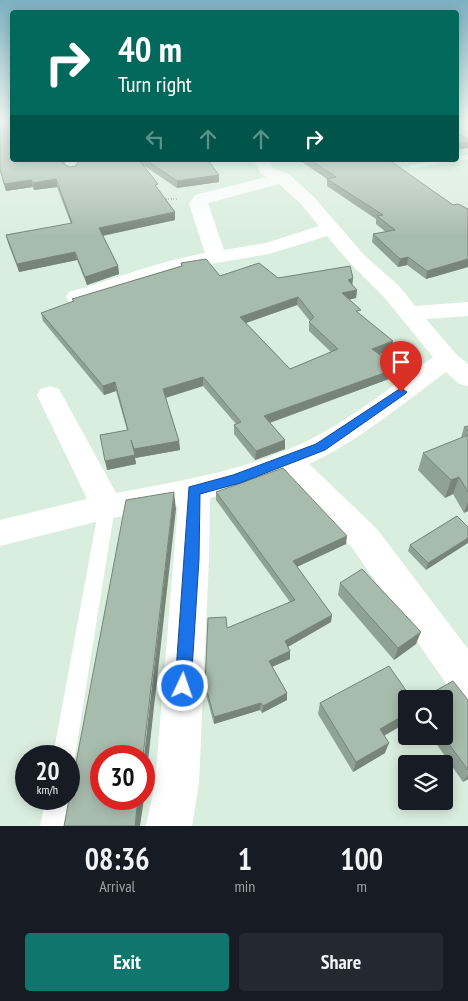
<!DOCTYPE html>
<style>
body{margin:0;font-family:"PT Sans Narrow",sans-serif;background:#242831;color:#f1f3f6;height:100vh;display:flex;flex-direction:column;font-size:19px;white-space:nowrap}
*{box-sizing:border-box;margin:0}
p{font-size:16px;color:#9ea1a6}
.icon{flex:none;width:28px;height:28px;fill:none;stroke:currentColor;stroke-width:2;stroke-linecap:round;stroke-linejoin:round}
.map{position:relative;height:826px;overflow:hidden}
.details{display:flex;flex-direction:column;background:#171b24;flex:1}
.details>*{flex:none}
.guide{position:absolute;left:10px;top:10px;width:449px;height:152px;border-radius:5px;box-shadow:0 2px 12px #0003;background:#00695c;color:#fff;overflow:hidden}
.buttons{position:absolute;left:398px;top:690px;display:grid;gap:10px}
.buttons a{display:grid;place-items:center;width:55px;height:55px;border-radius:5px;background:#171b24;box-shadow:0 2px 12px #0003;font-size:25px}
.speed{position:absolute;left:15px;top:745px;display:flex;gap:10px;font-size:25px;font-weight:700;text-align:center}
.speed>*{display:grid;place-content:center;width:65px;height:65px;border-radius:50%;background:#171b24;box-shadow:0 2px 12px #0003;line-height:1}
.speed small{font-size:12px;font-weight:400}
.speed .limit{border:8px solid #d22;background:#fff;color:#111}
.pin{position:absolute;display:grid;place-items:center;width:42px;height:42px;color:#fff;margin:-51px -21px;border-radius:50% 50% 50% 0;rotate:-45deg;box-shadow:0 0 5px #0007}
.pin .icon{rotate:45deg}
.me{position:absolute;width:55px;margin:-28px;rotate:3deg;stroke-linejoin:round;filter:drop-shadow(0 0 4px #0008)}
.turn{display:flex;align-items:center;gap:18px;height:105px;padding:0 25px;font-size:22px}
.turn .icon{width:65px;height:65px;stroke-width:2.5}
.turn b{display:block;font-size:35px;line-height:42px}
.lanes{display:flex;align-items:center;height:48px;padding:0 25px;background:#0003;justify-content:center;gap:25px;direction:ltr}
.lanes .off{opacity:.35}
.eta{display:flex;justify-content:space-evenly;align-items:center;height:85px;text-align:center}
.eta b{font-size:30px;font-weight:800;line-height:35px}
.action{display:flex;gap:10px;margin-top:auto;padding:10px 25px}
.action a{flex:1;height:58px;border-radius:5px;background:#0f766e;color:#fff;font-size:20px;font-weight:800;line-height:58px;text-align:center}
.action a+a{background:#242831;color:#f1f3f6}
.map>svg:first-child{display:block}
.lines{fill:none;stroke-linecap:round;stroke-linejoin:round}
.path{stroke:#78877c;stroke-width:2;stroke-dasharray:0.5 2;stroke-linecap:butt}
.service{fill:#fff;fill-rule:evenodd}
.minor{fill:#fff;fill-rule:evenodd}
.wall{fill:#90a295;fill-rule:evenodd}
.shaded-wall{fill:#768479}
.building{fill:#a8bcad;stroke:#768479;fill-rule:evenodd}
.route{fill:#1a73e8;stroke:#114b97}
</style>
<div class="map">
<svg width="468" height="826" viewBox="0 0 468 826">
<rect width="100%" height="100%" fill="#daeedf"/>
<g class="lines">
<path class="path" d="M161 199H177"/>
<g class="service">
<path d="M456 121 468 126V131L456 126Z"/>
<path d="M468 155V159L413 168 409 166 435 160H456V157Z"/>
<path d="M107 501 113 503 115 507 75 756 72 764 69 765V756H53L99 507 101 503Z"/>
<path d="M46 799H68L64 826H40Z"/>
</g>
<g class="minor">
<path d="M67 160H83L77 171 71 173 63 168Z"/>
<path d="M253 160H269L273 168 289 174 314 197 364 255 400 287 415 306 468 302V316L426 319 456 354 468 364V386L459 384 446 372C402 404 359 441 309 464L377 529 468 649V700L454 695 353 549 283 474 210 498 209 559 199 783 192 826H146L155 783 178 506 107 519 0 546V520L87 499 37 395 41 389 50 386 59 389 116 493C181 481 249 470 309 440 353 418 393 385 433 357L384 297 350 263 327 236 269 254 181 269 151 281 85 302 77 304 69 302 66 297 69 292C115 279 159 261 205 253L189 204 195 195 266 177 261 174ZM279 184 302 205 319 226 266 243 224 250 208 203Z"/>
</g>
</g>
<g class="wall">
<path d="M79 160H208L219 175V182L177 188 143 165 158 189 175 212V220L103 236 118 266 119 274 87 285 77 260 19 272 8 243 6 235 71 224 57 187 34 190 33 187 6 191 0 170 64 164 69 167 76 166Z"/>
<path d="M299 160H405L392 162 453 205 468 209V267L426 279 407 265 398 267 372 242 373 234 386 232 376 224V219L327 186V179Z"/>
<path d="M181 263 220 276 278 278H353L352 285 357 290 356 298 349 300 360 315 392 350 380 354 398 368 397 376 270 423 285 449 255 460 234 434V425L236 424 203 386 166 398 179 441 180 450 135 458 136 464 107 470 127 430 116 391 104 395 43 321 41 313 73 302 72 299 181 266ZM297 305 310 321 309 322V331L331 352 290 369 246 323Z"/>
<path d="M468 426V511L464 513 453 494 445 498 418 470 423 453 461 438 464 427Z"/>
<path d="M216 492 346 544 297 567 331 622 288 647 290 659 272 667 287 693V700L262 713 260 710 214 724 205 691V684L227 628 290 602 216 500Z"/>
<path d="M457 516 426 570 408 551 410 545Z"/>
<path d="M340 583 416 644 394 660 338 595Z"/>
<path d="M468 700V779L463 782 431 736H444Z"/>
<path d="M320 703 406 723 384 736 385 753 353 772 318 714Z"/>
</g>
<g class="shaded-wall">
<path d="M468 142V148L456 150V144Z"/>
<path d="M61 160H66L61 169 60 161Z"/>
<path d="M384 160H405L384 164Z"/>
<path d="M219 175V182L177 188V181Z"/>
<path d="M56 179 57 187 34 190 33 183Z"/>
<path d="M31 180 33 187 6 191 4 184Z"/>
<path d="M175 212V220L100 236 99 228Z"/>
<path d="M75 252 77 260 19 272 17 264Z"/>
<path d="M408 257 407 265 398 267 400 259Z"/>
<path d="M468 259V267L426 279 427 271Z"/>
<path d="M118 266 119 274 87 285 85 277Z"/>
<path d="M353 278 352 286 348 280Z"/>
<path d="M357 290 356 298 341 301 342 293Z"/>
<path d="M298 297 297 305 240 325V317Z"/>
<path d="M393 341 392 350 371 357 372 349Z"/>
<path d="M398 368 397 376 263 425 264 416Z"/>
<path d="M203 377V386L164 398 163 389Z"/>
<path d="M115 382 116 391 104 395 103 386Z"/>
<path d="M285 440V449L255 460 256 451Z"/>
<path d="M179 441 180 450 135 458 136 464 107 470 105 461 135 455 134 449Z"/>
<path d="M459 477 453 494 445 498 451 480Z"/>
<path d="M174 492 176 509 144 797V756Z"/>
<path d="M468 502V511L464 513Z"/>
<path d="M347 536 346 544 292 569 293 561Z"/>
<path d="M468 538V543L426 570 428 563Z"/>
<path d="M332 615 331 622 284 649 285 641Z"/>
<path d="M421 632 416 644 394 660 398 648Z"/>
<path d="M290 651V659L269 668V661Z"/>
<path d="M287 693V700L262 713 263 706Z"/>
<path d="M261 703 260 710 214 724V717Z"/>
<path d="M406 714V723L376 740 380 729Z"/>
<path d="M389 743 385 753 353 772 356 762Z"/>
<path d="M468 775V779L463 782Z"/>
<path d="M138 799H144L140 826H135Z"/>
</g>
<g class="building">
<path d="M0 121H12V160H61L60 161 69 167 76 166 79 160H139L158 184 155 185 175 212 99 228 118 266 85 277 75 252 17 264 6 235 72 223 56 179 33 183 31 180 4 184 0 169Z"/>
<path d="M456 133 468 139V142L456 144Z"/>
<path d="M146 160H208L219 175 177 181Z"/>
<path d="M310 160H389L453 205 458 204 468 209V259L427 271 408 257 400 259 373 234 395 230 377 216 383 215 327 179 336 177Z"/>
<path d="M206 259 220 276 259 263 278 278 350 266 353 278 348 280 357 290 342 293 361 310 356 311 393 341 372 349 398 368 264 416 285 440 256 451 234 425 241 422 203 377 163 389 179 441 134 449 131 440 135 455 105 461 100 435 128 430 115 382 103 386 41 313 74 301 72 299 182 266 181 263ZM298 297 314 317 309 322 338 349 290 369 240 317Z"/>
<path d="M468 426V431L464 427Z"/>
<path d="M468 435V492L459 477 451 480 423 453Z"/>
<path d="M283 468 347 536 293 561 332 615 285 641 290 651 269 661 287 693 263 706 261 703 214 717 205 684 208 618 226 617 227 628 295 600 216 492Z"/>
<path d="M174 492 143 756H101V799H138L135 826H64L126 500Z"/>
<path d="M457 516 468 527V538L428 563 410 545Z"/>
<path d="M362 569 421 632 398 648 340 583Z"/>
<path d="M389 666 412 699H406V714L380 729 389 743 356 762 320 703Z"/>
<path d="M453 681 468 700V770L443 736 444 699H421Z"/>
</g>
<linearGradient id="sky" x2="0" y2="1"><stop stop-color="#7db0c2"/><stop offset="0.51" stop-color="#eef7f1"/><stop offset="1" stop-color="#eef7f1" stop-opacity="0"/></linearGradient>
<rect width="468" height="236" fill="url(#sky)"/>
<path class="route" d="M401 388 407 392 405 394 325 450 240 483 200 494 199 559 191 686 189 692 183 694 177 692 175 686 189 487 233 475 316 444Z"/>
</svg>
<div class="buttons">
<a><svg class="icon" aria-label="search" viewBox="0 0 24 24"><circle cx="10" cy="10" r="6"/><path d="M15 15l6 6"/></svg></a>
<a><svg class="icon" aria-label="layers" viewBox="0 0 24 24"><path d="M12 4l9 5-9 5-9-5zM3 14l9 5 9-5"/></svg></a>
</div>
<div class="speed"><div>20<small>km/h</small></div><div class="limit">30</div></div>
<div class="pin" style="left:401px;top:392px;background:#d93025"><svg class="icon" aria-label="arrive" viewBox="0 0 24 24"><path d="M6 21V4h12l-3 4 3 4H6"/></svg></div>
<svg class="me" style="left:183px;top:686px" viewBox="-20 -20 40 40"><circle r="17" fill="#1a73e8" stroke="#fff" stroke-width="3"/><path d="M0-11L8 9 0 5-8 9z" fill="#fff"/></svg>
<div class="guide">
<div class="turn"><svg class="icon" aria-label="right" viewBox="0 0 24 24"><path d="M7 20v-9h11M14 6l5 5-5 5"/></svg><div><b>40 m</b>Turn right</div></div>
<div class="lanes"><svg class="icon off" aria-label="left" viewBox="0 0 24 24"><path d="M17 20v-9H6M10 6l-5 5 5 5"/></svg><svg class="icon off" aria-label="ahead" viewBox="0 0 24 24"><path d="M12 20V5M6 11l6-6 6 6"/></svg><svg class="icon off" aria-label="ahead" viewBox="0 0 24 24"><path d="M12 20V5M6 11l6-6 6 6"/></svg><svg class="icon" aria-label="right" viewBox="0 0 24 24"><path d="M7 20v-9h11M14 6l5 5-5 5"/></svg></div>
</div>
</div>
<section class="details">
<div class="eta">
<div><b>08:36</b><p>Arrival</p></div>
<div><b>1</b><p>min</p></div>
<div><b>100</b><p>m</p></div>
</div>
<div class="action"><a>Exit</a><a>Share</a></div>
</section>
